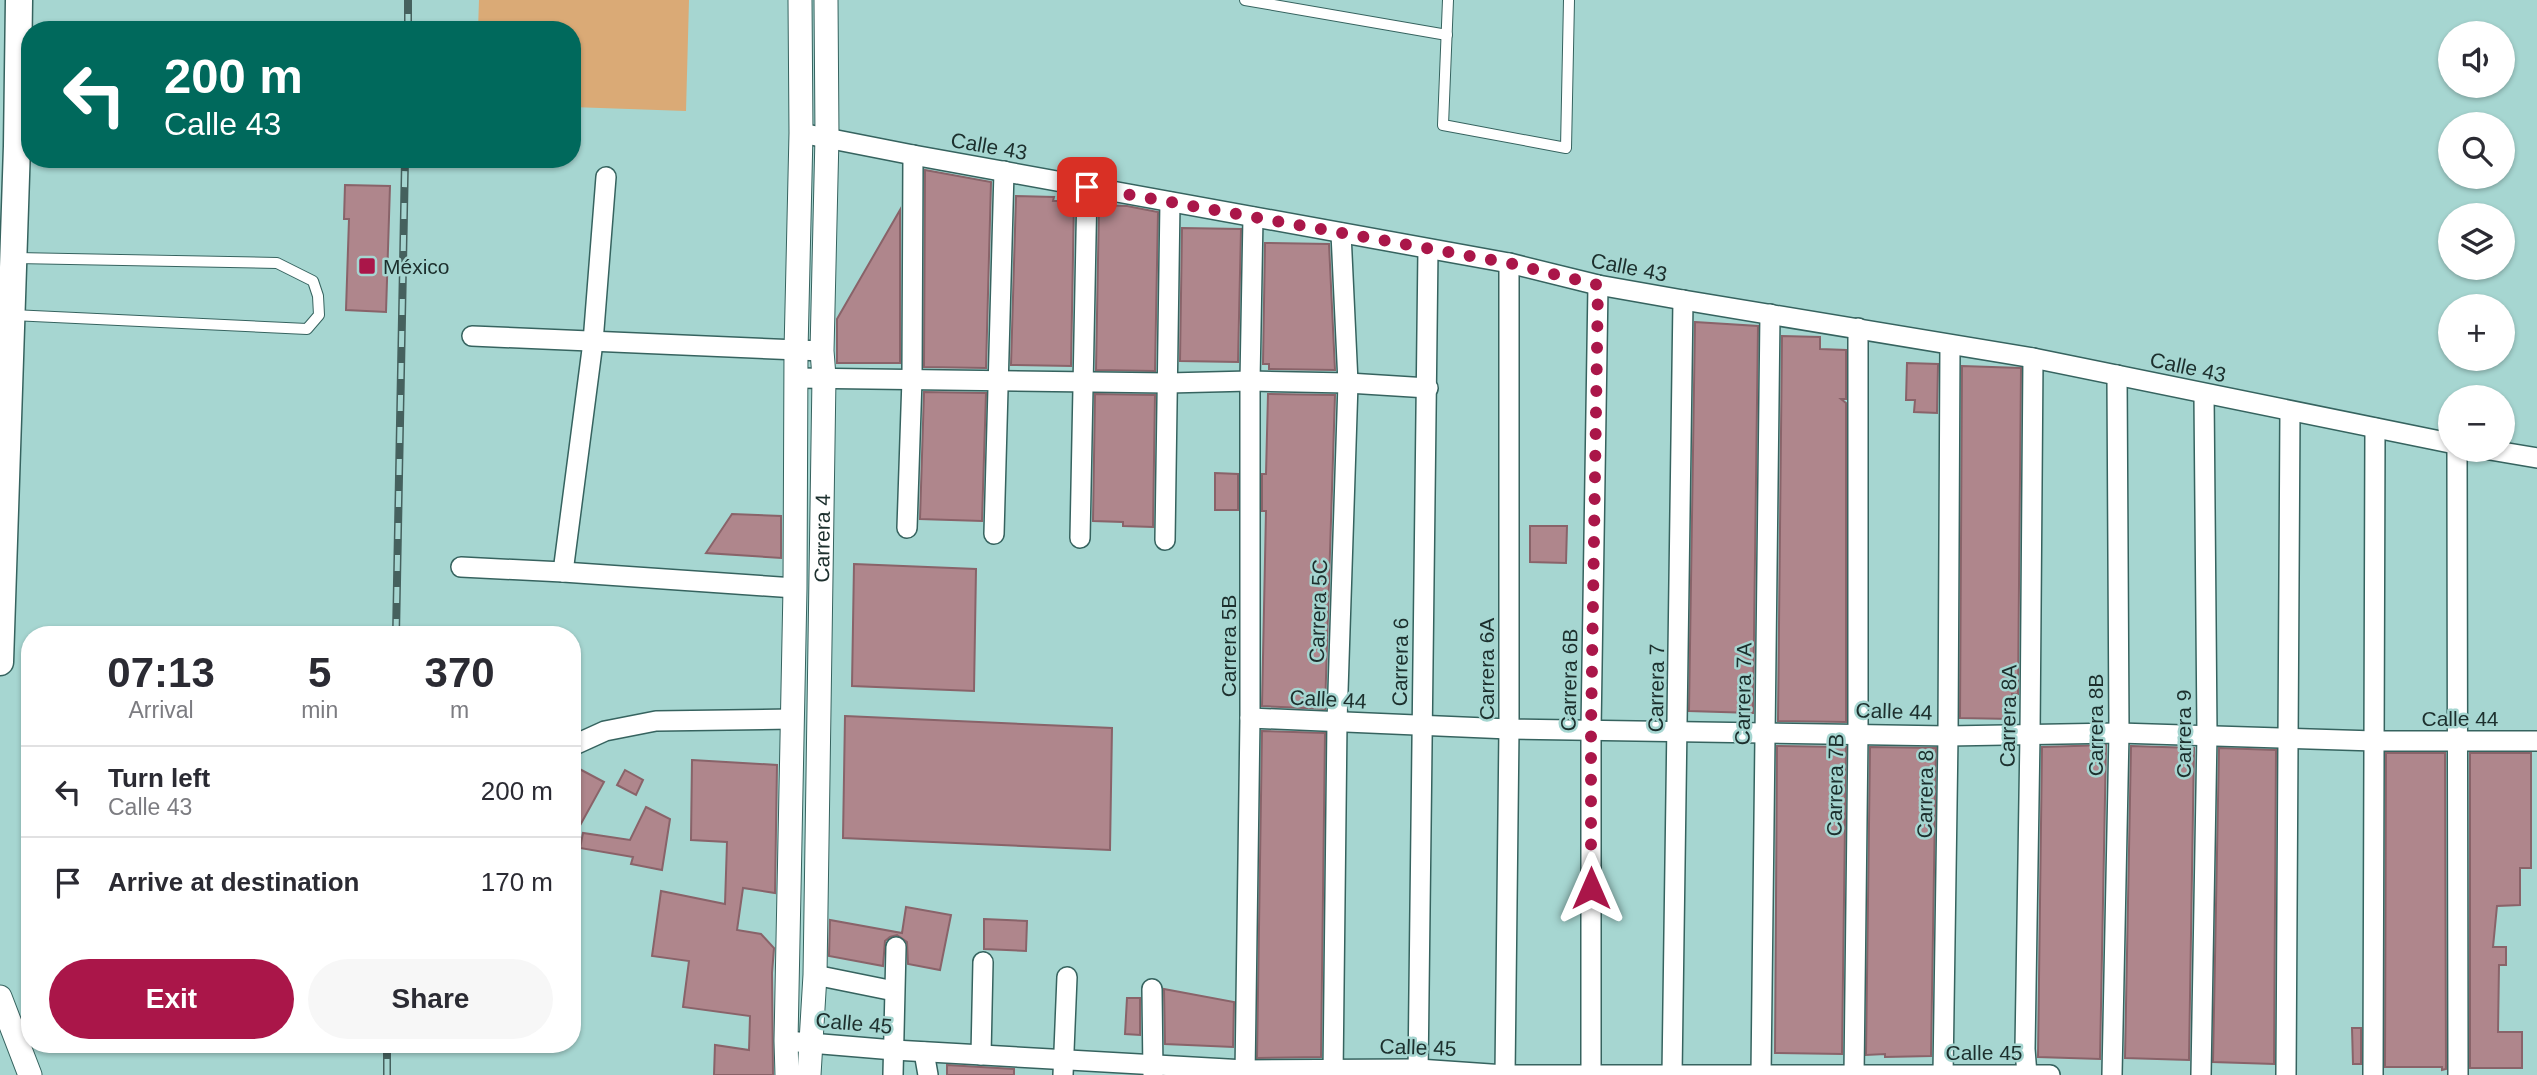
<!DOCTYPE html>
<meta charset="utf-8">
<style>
body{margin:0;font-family:Helvetica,sans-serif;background:#f7f7f7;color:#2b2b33;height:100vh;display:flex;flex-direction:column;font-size:26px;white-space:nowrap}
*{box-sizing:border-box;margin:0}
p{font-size:23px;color:#7c7c81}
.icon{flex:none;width:38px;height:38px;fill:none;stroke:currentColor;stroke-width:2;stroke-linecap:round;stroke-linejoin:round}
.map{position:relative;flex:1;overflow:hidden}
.drawer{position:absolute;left:21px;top:626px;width:560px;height:427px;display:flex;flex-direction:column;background:#fff;border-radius:28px;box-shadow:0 2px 5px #0004}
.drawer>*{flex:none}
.top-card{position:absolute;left:21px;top:21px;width:560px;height:147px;border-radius:28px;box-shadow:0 2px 5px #0004;background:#00695c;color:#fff;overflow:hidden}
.controls{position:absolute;left:2438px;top:21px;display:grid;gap:14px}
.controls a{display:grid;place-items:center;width:77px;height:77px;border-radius:50%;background:#fff;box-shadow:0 2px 5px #0004;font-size:35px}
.pin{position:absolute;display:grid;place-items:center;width:60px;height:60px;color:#fff;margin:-30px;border-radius:14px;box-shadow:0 4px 10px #0006}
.me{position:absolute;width:77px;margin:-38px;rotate:0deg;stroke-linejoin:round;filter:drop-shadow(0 0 5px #0008)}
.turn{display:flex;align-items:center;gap:24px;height:147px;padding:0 28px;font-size:32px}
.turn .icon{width:91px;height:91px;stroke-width:2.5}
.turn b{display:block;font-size:49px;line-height:60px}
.eta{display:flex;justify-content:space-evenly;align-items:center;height:119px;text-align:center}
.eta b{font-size:42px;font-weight:800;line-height:49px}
.primary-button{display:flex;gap:14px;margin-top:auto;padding:14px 28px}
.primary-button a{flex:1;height:80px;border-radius:42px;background:#aa1649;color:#fff;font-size:28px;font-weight:800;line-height:80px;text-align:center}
.primary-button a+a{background:#f7f7f7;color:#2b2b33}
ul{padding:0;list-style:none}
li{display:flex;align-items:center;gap:21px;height:91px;padding:0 28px;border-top:2px solid #e1e1e2}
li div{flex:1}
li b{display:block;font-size:26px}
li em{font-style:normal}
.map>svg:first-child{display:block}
.green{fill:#daaa76}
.building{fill:#af868c;stroke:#896369;stroke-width:2}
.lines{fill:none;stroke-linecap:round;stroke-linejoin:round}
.service-casing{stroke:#36635f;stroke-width:12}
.minor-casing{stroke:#36635f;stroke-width:22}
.tertiary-casing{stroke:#36635f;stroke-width:25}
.secondary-casing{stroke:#36635f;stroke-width:29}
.service{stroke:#fff;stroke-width:10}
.minor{stroke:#fff;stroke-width:19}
.tertiary{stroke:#fff;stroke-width:23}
.secondary{stroke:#fff;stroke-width:26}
.rail-casing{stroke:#45615e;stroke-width:8}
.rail{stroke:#a6d6d1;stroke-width:5;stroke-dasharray:16;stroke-linecap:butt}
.route{stroke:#aa1649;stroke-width:12;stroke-dasharray:0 21.6}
.poi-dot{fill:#aa1649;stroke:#a6d6d1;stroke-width:2.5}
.labels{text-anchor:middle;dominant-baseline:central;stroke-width:5;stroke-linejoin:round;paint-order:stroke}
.street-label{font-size:21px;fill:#1c2f2d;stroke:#a6d6d1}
.poi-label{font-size:21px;fill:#1c2f2d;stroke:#a6d6d1;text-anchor:start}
</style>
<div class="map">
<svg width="2537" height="1075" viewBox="0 0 2537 1075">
<rect width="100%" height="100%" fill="#a6d6d1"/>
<path class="green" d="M479 0H689L686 111 572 107V30H478Z"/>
<g class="building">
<path d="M925 170 991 182 986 368 924 367Z"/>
<path d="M345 185 390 186 386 312 346 310 349 219H344Z"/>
<path d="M1016 196 1054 197 1053 201H1074L1071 366 1011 365Z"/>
<path d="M1099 205 1127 206 1158 212 1155 371 1096 370Z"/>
<path d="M900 210V363H837V319Z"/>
<path d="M1182 228 1241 229 1238 362 1180 361Z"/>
<path d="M1265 243 1329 244 1335 370 1269 369V364H1263Z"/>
<path d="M1695 322 1758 326 1753 713 1689 711Z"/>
<path d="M1782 336 1820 337V349L1846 350V399H1841L1846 403V722L1778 721Z"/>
<path d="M1907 363 1938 364 1937 413 1914 412 1915 400H1906Z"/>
<path d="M1962 366 2021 368 2018 694H2012V719L1960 718Z"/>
<path d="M924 392 986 393 982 521 920 519Z"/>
<path d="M1095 394 1155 395 1153 527 1123 526V522L1093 521Z"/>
<path d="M1268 394 1335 395 1325 709 1262 706 1266 511H1262V474H1266Z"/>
<path d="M1215 473 1238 474V510H1215Z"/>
<path d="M732 514 781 516V558L706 553Z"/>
<path d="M1530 526H1567L1566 563 1530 562Z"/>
<path d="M854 564 976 569 974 691 852 686Z"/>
<path d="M845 716 1112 728 1110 850 843 838Z"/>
<path d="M1262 731 1325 733 1321 1057 1257 1058Z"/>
<path d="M2106 745 2100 1059 2038 1057 2042 747Z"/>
<path d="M1777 746 1846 747 1842 1054 1775 1053Z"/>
<path d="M2131 746 2194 748 2189 1060 2125 1058Z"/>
<path d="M1870 747 1936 748 1931 1056 1885 1057V1054L1866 1055Z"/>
<path d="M2219 748 2276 750 2274 1064 2213 1062Z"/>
<path d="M2386 753H2445L2446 1069 2442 1070V1067H2385Z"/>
<path d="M2470 753H2531V868H2520V905L2497 906 2493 947H2506V965H2499L2498 1032H2522V1068H2470Z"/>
<path d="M692 760 777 765 775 893 743 888 737 930 761 934 774 948 772 973 773 1075H714L715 1045 749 1050 750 1016 683 1007 689 961 652 956 661 891 725 904 727 842 691 840Z"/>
<path d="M572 765 604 782 572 840Z"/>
<path d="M625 770 643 780 636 795 617 785Z"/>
<path d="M646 807 670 819 662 870 631 864 633 857 580 848 583 833 630 840Z"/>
<path d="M906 907 951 915 940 970 908 964 907 942 897 935 890 937 885 941 883 966 829 956 830 920 902 933Z"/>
<path d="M984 919 1027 921 1026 951 984 949Z"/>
<path d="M1164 989 1234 1002 1233 1047 1165 1044Z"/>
<path d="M1127 998H1140V1035L1125 1034Z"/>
<path d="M2352 1028H2361V1064H2353Z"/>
<path d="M947 1065 1014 1069V1075H947Z"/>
</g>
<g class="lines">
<defs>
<g id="service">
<path d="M1245 0 1447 35"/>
<path d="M1448 0 1443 125 1566 148 1569 0"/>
<path d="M12 315 307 329 319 315 318 296 313 281 277 263 16 258"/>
</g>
<g id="minor">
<path d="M801 133 913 155 1509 263 1598 285 1683 300 2033 358 2450 443"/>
<path d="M472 336 822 351"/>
<path d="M797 378 1168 383 1250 381 1348 383 1428 388"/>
<path d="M2457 450 2458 1075"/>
<path d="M2490 450 2537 458"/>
<path d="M907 528 912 379 913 155"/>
<path d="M994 534 1004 171"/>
<path d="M1080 538 1087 187"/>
<path d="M1165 540 1170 202"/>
<path d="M461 567 563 572 795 588"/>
<path d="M563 572 593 342 606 177"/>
<path d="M1250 718 1509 729 1948 736 2119 733 2375 741H2537"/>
<path d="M572 746 605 731 656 721 792 719"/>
<path d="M815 975 894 991"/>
<path d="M1152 989 1153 1074"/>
<path d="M786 1041 894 1050 1245 1070 1418 1069 1505 1075H2050"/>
<path d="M924 1052 928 1075"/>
<path d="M981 1055 983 962"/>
<path d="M893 1075 896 947"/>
<path d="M1063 1075 1067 977"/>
<path d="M1245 1075 1250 718V381L1253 217"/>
<path d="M1333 1075 1337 722 1348 383 1341 233"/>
<path d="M1418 1075 1428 249"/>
<path d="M1505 1075 1509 729V263"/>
<path d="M1591 1075V730L1598 285"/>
<path d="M1672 1075 1683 300"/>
<path d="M1761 1075 1770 314"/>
<path d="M1854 1075 1858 733V328"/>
<path d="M1943 1075 1948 736 1950 345"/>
<path d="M2027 1075 2025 1049 2030 735 2033 358"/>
<path d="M2112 1075 2119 733 2117 375"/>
<path d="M2201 1075 2207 734 2204 394"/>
<path d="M2286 1075 2290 411"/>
<path d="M2373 1075 2375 428"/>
</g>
<g id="tertiary">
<path d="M0 997 30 1075"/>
<path d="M787 1075 786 1041 795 588 796 351 801 133 800 0"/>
<path id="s1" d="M809 1075 815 975 824 377 822 351 827 136 826 0"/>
</g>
<path id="secondary" d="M0 662 17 146 19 0"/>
</defs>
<use href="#service" class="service-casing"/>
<use href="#minor" class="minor-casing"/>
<use href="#tertiary" class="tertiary-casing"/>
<use href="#secondary" class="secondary-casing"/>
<use href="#service" class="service"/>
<use href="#minor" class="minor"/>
<use href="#tertiary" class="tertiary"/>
<use href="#secondary" class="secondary"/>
<defs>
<g id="rail">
<path d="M408 30V0"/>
<path d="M396 635 405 159"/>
<path d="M387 1075V1045"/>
</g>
</defs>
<use href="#rail" class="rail-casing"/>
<use href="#rail" class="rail"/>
</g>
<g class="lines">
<path class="route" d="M1087 187 1509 263 1598 285 1591 730V888"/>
</g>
<rect class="poi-dot" x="358" y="257" width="18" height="18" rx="3.5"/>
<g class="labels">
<g class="street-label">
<text transform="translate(989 146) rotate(10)">Calle 43</text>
<text transform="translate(1629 267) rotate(11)">Calle 43</text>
<text transform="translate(2188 367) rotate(12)">Calle 43</text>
<text stroke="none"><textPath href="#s1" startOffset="537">Carrera 4</textPath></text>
<text transform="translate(1318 611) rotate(-88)">Carrera 5C</text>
<text transform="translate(1228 646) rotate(-90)">Carrera 5B</text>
<text transform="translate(1400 662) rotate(-89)">Carrera 6</text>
<text transform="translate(1486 669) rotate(-90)">Carrera 6A</text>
<text transform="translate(1569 680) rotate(-89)">Carrera 6B</text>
<text transform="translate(1656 688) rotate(-89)">Carrera 7</text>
<text transform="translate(1743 694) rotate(-89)">Carrera 7A</text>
<text transform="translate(1328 699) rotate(3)">Calle 44</text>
<text transform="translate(1894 711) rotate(2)">Calle 44</text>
<text transform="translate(2008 716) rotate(-89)">Carrera 8A</text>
<text x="2460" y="718">Calle 44</text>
<text transform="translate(2095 725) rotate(-90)">Carrera 8B</text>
<text transform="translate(2183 734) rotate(-90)">Carrera 9</text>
<text transform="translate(1835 785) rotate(-89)">Carrera 7B</text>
<text transform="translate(1925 794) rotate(-89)">Carrera 8</text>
<text transform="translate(854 1023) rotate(5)">Calle 45</text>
<text transform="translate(1418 1047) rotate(2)">Calle 45</text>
<text x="1984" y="1052">Calle 45</text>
</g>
<g class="poi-label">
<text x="383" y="266">México</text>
</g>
</g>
</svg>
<div class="controls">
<a><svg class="icon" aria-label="sound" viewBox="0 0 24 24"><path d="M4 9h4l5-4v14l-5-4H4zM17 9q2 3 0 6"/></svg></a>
<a><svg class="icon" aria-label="search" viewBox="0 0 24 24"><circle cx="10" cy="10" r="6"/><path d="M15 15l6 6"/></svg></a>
<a><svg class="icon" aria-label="layers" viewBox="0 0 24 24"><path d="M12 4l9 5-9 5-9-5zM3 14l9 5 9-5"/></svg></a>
<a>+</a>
<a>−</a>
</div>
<div class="pin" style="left:1087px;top:187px;background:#d93025"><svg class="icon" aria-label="arrive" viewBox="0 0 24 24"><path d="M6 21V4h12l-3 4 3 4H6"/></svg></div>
<svg class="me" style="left:1591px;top:888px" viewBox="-20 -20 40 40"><path d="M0-17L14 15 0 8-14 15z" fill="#aa1649" stroke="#fff" stroke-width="4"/></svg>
<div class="top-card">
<div class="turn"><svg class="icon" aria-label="left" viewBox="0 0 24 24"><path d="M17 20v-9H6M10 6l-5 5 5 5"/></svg><div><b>200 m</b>Calle 43</div></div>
</div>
<section class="drawer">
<div class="eta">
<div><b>07:13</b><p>Arrival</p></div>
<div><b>5</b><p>min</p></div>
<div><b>370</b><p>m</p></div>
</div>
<ul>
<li><svg class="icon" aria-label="left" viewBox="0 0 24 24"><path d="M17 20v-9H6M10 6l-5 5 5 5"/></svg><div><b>Turn left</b><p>Calle 43</p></div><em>200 m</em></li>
<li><svg class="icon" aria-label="arrive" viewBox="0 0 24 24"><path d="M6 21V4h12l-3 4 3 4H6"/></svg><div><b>Arrive at destination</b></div><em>170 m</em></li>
</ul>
<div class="primary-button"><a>Exit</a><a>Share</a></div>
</section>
</div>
